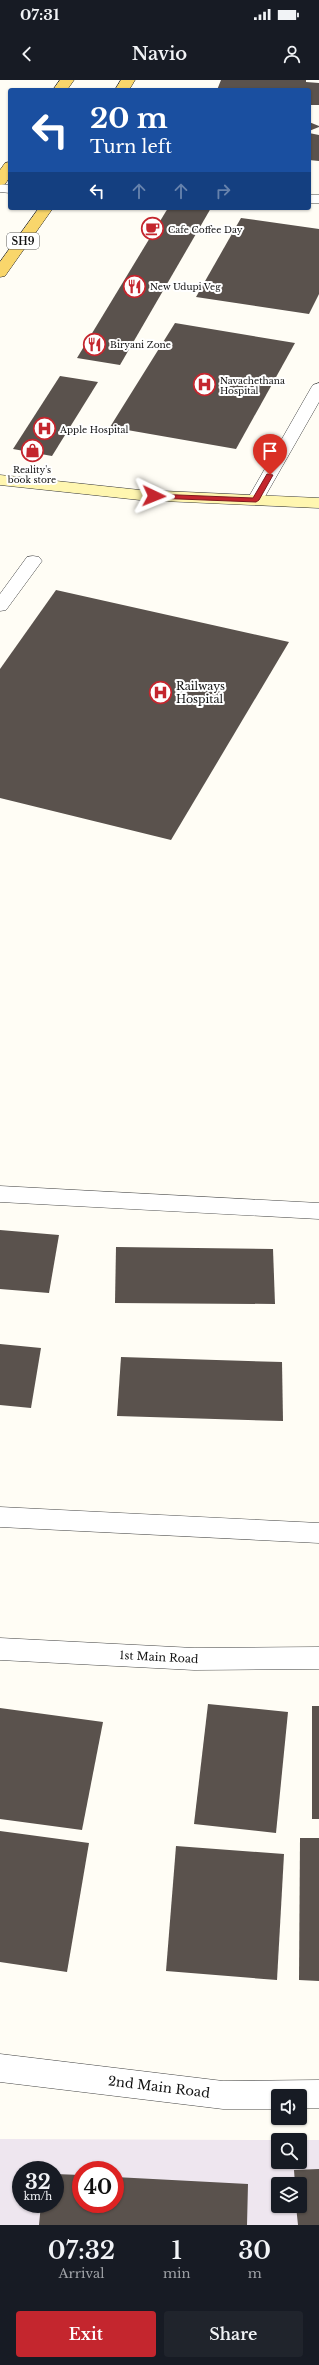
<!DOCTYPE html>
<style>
body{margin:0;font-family:"Libre Baskerville",serif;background:#20242c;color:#f1f3f6;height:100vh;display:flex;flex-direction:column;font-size:15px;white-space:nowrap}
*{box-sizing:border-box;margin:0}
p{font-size:13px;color:#9ea1a6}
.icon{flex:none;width:22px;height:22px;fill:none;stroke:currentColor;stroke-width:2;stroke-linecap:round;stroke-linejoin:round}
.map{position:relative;height:2145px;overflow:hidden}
.panel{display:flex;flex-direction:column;background:#171b24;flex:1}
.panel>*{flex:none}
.top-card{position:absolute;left:8px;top:8px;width:303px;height:122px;border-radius:4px;box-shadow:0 1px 3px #0004;background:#1a4fa0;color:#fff;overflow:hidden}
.fabs{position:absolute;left:271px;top:2009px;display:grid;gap:8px}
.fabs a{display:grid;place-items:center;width:36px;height:36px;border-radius:4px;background:#171b24;box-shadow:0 1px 3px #0004;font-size:20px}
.speed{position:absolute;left:12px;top:2081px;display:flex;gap:8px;font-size:20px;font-weight:700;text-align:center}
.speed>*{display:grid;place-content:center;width:52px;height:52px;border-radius:50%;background:#171b24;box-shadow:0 1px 3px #0004;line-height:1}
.speed small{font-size:10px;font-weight:400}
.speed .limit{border:6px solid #d22;background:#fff;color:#111}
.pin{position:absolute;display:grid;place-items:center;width:34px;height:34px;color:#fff;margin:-41px -17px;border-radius:50% 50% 50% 0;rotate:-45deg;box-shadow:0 0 4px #0007}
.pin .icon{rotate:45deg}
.me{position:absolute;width:44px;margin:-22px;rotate:92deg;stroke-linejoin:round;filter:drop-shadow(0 0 3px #0008)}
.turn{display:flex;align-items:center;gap:14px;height:84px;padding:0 16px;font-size:18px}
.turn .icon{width:52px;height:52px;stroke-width:2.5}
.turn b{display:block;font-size:28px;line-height:34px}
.lanes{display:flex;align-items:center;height:38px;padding:0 16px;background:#0003;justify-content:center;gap:20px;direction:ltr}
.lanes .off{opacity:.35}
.eta{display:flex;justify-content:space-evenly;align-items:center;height:68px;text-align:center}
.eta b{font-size:24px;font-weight:600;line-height:28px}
.action{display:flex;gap:8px;margin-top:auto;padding:8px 16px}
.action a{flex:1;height:46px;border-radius:4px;background:#c4262e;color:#fff;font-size:16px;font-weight:600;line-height:46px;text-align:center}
.action a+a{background:#20242c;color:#f1f3f6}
.status{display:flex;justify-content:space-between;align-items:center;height:28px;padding:0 20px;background:#171b24;direction:ltr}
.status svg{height:11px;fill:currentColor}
header{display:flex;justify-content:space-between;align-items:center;height:52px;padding:0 16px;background:#171b24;font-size:18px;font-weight:600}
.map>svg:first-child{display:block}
.industrial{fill:#eee6ef;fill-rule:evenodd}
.building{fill:#5a524d}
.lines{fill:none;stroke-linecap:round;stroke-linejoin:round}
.lane-casing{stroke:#444;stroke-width:1}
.street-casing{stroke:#444;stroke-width:1}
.secondary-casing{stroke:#333;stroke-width:1}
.primary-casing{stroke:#222;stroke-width:1}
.lane{fill:#fff;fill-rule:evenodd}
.street{fill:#fff;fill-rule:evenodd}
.secondary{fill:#fff6b0;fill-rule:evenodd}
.primary{fill:#f9d66b;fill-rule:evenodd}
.route{fill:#c4262e;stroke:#7f191e}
.labels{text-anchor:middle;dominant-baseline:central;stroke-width:4;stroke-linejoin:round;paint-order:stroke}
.far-poi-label{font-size:9px;fill:#111;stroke:#fff;text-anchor:start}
.shield{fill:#fff;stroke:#585858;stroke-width:1}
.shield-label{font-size:10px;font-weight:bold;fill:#111}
.poi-label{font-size:11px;fill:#111;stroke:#fff;text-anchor:start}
.street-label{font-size:11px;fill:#111;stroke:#fff}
.near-street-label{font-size:13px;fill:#111;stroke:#fff}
</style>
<div class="status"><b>07:31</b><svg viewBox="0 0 49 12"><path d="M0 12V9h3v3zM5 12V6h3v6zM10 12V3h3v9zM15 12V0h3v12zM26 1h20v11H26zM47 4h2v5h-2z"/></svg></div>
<header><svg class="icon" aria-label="back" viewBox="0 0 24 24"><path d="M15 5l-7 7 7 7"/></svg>Navio<svg class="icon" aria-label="person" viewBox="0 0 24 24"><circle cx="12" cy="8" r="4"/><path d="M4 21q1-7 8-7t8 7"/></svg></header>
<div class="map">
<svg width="319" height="2145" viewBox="0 0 319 2145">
<rect width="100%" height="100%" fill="#fffdf5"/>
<path class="industrial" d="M0 2059 278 2060V2082H300V2060H319V2145H0ZM21 2090H55V2124H21ZM81 2090H115V2124H81ZM278 2104H300V2126H278Z"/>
<g class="building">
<path d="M221 0H306V2L319 3V25H309V10H217Z"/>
<path d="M309 42 319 46V47L309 51Z"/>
<path d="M309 53 319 55V81L309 80Z"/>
<path d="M168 128H211L120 285 77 278Z"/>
<path d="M241 138 319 149V214L309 234 196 217Z"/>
<path d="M175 243 295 263 236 369 110 347Z"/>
<path d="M60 296 98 302 52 376 13 369Z"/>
<path d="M56 510 289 562 171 760 0 718V589Z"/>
<path d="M0 1150 59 1155 49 1213 0 1209Z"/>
<path d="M116 1167 273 1169 275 1224 115 1223Z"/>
<path d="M0 1264 41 1268 31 1328 0 1325Z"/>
<path d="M121 1277 282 1282 283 1341 117 1336Z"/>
<path d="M208 1624 288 1632 276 1753 194 1744Z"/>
<rect x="312" y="1626" width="7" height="113"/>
<path d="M0 1628 103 1642 82 1750 0 1739Z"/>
<path d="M0 1751 89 1763 67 1892 0 1882Z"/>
<path d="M300 1758H319V1901L299 1900Z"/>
<path d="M176 1766 284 1774 277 1900 166 1891Z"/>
<path d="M319 2089V2145H298L296 2126H300V2104H295L294 2090Z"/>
<path d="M55 2094 81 2095V2124H115V2097L248 2104 247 2145H39L41 2124H55Z"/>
</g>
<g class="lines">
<defs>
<g id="lane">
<path d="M319 303V322L263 420 261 424H249L247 420 311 308 313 305Z"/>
<path d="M33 476 39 477 42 481 6 530 0 531V514L27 477Z"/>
</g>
<g id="street">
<path d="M0 104 10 105V113L0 112Z"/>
<rect x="309" y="115" width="10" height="8"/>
<path d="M0 1106 319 1123V1139L0 1122Z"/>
<path d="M0 1427 319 1443V1463L0 1447Z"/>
<path d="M0 1558 194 1568 319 1567V1589L194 1590 0 1580Z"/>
<path d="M0 1974 223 2001 319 2000V2028H300V2016H278V2029H223L0 2002Z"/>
</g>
<path id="secondary" d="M0 395 140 410 319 418V428L140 420 0 405Z"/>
<g id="primary">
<path d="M60 0H74L67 10H53Z"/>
<path d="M121 0H135L129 10H115Z"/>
<path d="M10 82V97L5 104 0 105V90L5 83Z"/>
<path d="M39 128H53L5 196 0 197V182Z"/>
</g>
</defs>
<use href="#lane" class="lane-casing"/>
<use href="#street" class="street-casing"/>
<use href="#secondary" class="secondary-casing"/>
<use href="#primary" class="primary-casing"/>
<use href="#lane" class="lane"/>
<use href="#street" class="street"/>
<use href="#secondary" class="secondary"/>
<use href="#primary" class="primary"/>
</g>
<path class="route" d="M267 394 273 395 259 420 256 422 154 418 151 416 154 414 253 418Z"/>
<defs>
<symbol id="cafe-ring" viewBox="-11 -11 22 22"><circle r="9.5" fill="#fff" stroke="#c4262e" stroke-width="1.5"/><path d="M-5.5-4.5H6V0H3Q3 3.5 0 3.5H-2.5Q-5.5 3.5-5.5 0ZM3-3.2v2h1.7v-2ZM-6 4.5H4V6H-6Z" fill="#c4262e"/></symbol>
<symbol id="restaurant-ring" viewBox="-11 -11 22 22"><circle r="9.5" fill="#fff" stroke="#c4262e" stroke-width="1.5"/><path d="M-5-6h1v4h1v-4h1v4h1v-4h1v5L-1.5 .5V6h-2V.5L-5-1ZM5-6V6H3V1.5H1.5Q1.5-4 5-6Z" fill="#c4262e"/></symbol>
<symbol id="hospital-ring" viewBox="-11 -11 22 22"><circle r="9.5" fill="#fff" stroke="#c4262e" stroke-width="1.5"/><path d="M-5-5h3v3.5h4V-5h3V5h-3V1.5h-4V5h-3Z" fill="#c4262e"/></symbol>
<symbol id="shop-ring" viewBox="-11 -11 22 22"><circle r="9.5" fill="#fff" stroke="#c4262e" stroke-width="1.5"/><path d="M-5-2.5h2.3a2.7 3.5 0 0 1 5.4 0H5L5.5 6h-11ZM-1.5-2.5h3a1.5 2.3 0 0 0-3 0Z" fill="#c4262e"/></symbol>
</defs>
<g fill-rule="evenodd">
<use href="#cafe-ring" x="140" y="136" width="25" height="25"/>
<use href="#restaurant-ring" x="122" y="194" width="25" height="25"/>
<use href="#restaurant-ring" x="82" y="252" width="25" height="25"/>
<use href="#hospital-ring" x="192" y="292" width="25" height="25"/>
<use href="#hospital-ring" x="32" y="336" width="25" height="25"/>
<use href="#shop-ring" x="20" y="358" width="25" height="25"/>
<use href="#hospital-ring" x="148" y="600" width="25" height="25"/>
</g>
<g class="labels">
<g class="far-poi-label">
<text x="168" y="149">Cafe Coffee Day</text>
<text x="150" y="206">New Udupi Veg</text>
<text x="110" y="264">Biryani Zone</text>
<text x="220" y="300">Navachethana<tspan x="220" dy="10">Hospital</tspan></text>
<text x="60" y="349">Apple Hospital</text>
<text x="32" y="389" text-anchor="middle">Reality's<tspan x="32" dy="10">book store</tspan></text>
</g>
<rect class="shield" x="7" y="153" width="32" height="16" rx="3"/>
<g class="shield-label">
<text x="23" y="161">SH9</text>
</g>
<g class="poi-label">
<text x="176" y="606">Railways<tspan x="176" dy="13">Hospital</tspan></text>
</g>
<g class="street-label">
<text transform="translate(159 1577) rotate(3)">1st Main Road</text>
</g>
<g class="near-street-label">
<text transform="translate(159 2007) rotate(7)">2nd Main Road</text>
</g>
</g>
</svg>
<div class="fabs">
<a><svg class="icon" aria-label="sound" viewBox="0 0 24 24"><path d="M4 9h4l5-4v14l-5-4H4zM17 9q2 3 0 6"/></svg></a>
<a><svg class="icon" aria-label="search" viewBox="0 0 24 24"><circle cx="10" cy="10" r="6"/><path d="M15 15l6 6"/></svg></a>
<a><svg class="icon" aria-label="layers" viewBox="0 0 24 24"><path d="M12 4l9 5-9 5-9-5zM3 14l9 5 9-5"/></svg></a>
</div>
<div class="speed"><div>32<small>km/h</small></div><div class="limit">40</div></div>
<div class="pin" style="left:270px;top:395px;background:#d93025"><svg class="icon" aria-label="arrive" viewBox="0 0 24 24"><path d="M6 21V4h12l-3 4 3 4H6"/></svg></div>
<svg class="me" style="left:154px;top:416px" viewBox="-20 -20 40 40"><path d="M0-17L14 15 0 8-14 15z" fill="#c4262e" stroke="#fff" stroke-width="4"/></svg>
<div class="top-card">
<div class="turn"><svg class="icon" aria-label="left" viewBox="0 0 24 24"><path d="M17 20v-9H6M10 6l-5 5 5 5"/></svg><div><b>20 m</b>Turn left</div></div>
<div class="lanes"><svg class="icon" aria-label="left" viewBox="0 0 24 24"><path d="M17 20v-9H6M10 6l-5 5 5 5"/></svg><svg class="icon off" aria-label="ahead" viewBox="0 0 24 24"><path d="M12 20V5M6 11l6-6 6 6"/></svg><svg class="icon off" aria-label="ahead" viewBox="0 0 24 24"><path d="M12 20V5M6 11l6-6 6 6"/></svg><svg class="icon off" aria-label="right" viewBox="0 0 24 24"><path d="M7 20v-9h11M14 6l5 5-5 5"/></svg></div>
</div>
</div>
<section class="panel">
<div class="eta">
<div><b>07:32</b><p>Arrival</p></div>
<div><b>1</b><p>min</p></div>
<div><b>30</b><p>m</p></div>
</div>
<div class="action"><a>Exit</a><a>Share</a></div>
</section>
